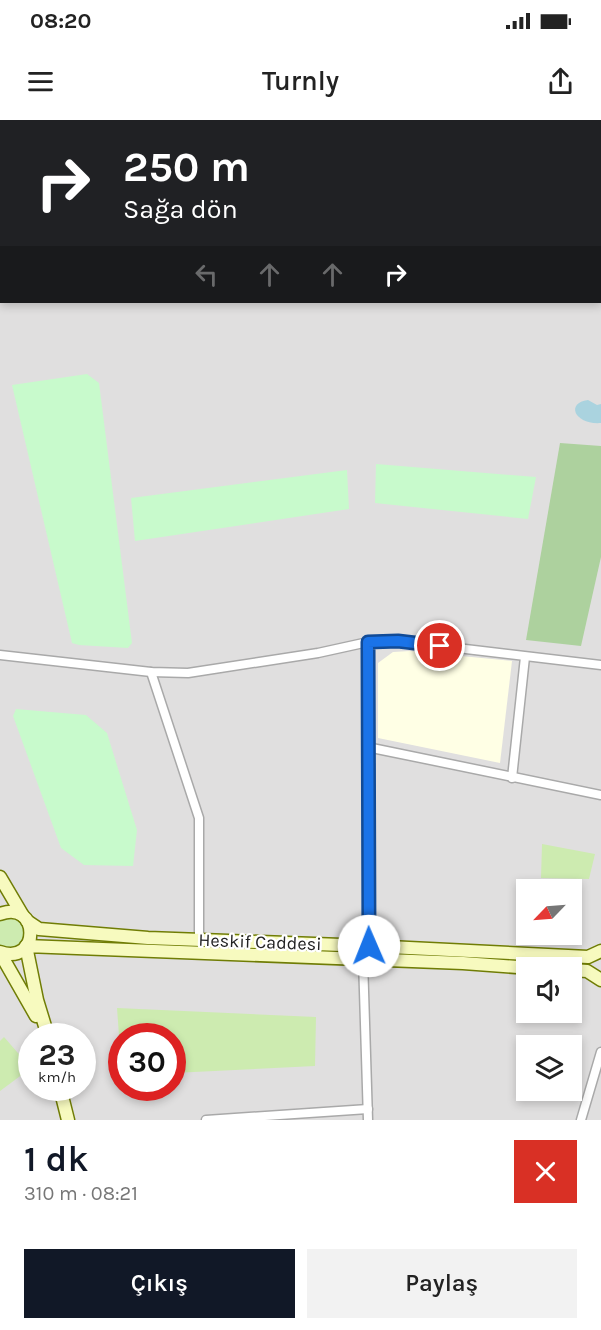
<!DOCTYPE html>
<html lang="tr">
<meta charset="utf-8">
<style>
body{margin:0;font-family:Karla,sans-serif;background:#f2f2f2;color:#222;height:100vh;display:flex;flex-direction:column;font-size:22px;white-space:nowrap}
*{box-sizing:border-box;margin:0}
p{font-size:20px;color:#767676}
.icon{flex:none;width:33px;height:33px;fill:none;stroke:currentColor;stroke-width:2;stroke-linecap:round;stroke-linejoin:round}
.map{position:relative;height:1000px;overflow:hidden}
.drawer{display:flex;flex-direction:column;background:#fff;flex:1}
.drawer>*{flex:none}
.guide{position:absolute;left:0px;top:0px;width:602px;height:183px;box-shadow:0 3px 9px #0003;background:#202124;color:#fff;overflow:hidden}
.needle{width:39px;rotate:245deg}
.tools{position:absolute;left:516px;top:759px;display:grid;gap:12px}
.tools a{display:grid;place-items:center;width:66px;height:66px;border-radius:0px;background:#fff;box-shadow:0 3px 9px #0003;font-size:30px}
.speed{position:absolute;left:18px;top:903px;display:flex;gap:12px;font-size:30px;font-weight:700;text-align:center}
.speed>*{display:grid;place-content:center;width:78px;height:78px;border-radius:50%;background:#fff;box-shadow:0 3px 9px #0003;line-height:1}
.speed small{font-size:15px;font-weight:400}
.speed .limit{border:9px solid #d22;background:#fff;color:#111}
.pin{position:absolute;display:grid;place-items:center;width:51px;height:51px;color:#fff;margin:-26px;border:3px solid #fff;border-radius:50%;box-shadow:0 2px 6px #0007}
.me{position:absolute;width:66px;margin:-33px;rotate:359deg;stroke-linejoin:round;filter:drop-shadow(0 0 4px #0008)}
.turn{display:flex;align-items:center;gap:21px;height:126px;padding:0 24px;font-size:27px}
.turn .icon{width:78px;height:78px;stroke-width:2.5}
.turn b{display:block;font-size:42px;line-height:51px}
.lanes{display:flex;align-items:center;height:57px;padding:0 24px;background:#0003;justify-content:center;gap:30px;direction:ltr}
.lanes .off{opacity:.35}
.round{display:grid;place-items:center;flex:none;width:63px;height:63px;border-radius:0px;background:#f2f2f2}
.head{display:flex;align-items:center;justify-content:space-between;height:102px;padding:0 24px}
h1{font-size:36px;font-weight:600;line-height:45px;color:#111827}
.action{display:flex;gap:12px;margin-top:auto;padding:12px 24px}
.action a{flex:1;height:69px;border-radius:0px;background:#111827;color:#fff;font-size:24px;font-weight:600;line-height:69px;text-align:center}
.action a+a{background:#f2f2f2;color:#222}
.status{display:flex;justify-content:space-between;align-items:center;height:42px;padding:0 30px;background:#fff;direction:ltr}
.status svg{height:16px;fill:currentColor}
header{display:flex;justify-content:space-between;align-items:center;height:78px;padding:0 24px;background:#fff;font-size:27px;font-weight:600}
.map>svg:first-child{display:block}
.residential{fill:#e0dfdf;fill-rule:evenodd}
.education{fill:#ffffe5}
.grass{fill:#cdebb0}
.forest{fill:#add19e}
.park{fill:#c8facc}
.water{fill:#aad3df}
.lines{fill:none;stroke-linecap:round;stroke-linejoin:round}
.street-casing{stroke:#a9a9a9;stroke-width:11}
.secondary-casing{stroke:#707d05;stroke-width:15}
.street{stroke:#fff;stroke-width:8}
.secondary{stroke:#f7fabf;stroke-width:12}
.route-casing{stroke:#114b97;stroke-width:15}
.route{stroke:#1a73e8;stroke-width:10}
.labels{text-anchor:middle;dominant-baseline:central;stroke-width:4.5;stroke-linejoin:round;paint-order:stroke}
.street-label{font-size:18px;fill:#222;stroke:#fff}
</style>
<div class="status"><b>08:20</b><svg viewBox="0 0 49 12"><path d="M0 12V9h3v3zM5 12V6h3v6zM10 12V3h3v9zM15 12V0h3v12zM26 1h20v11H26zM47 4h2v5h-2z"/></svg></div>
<header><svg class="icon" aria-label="menu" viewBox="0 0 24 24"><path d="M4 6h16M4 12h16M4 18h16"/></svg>Turnly<svg class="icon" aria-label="share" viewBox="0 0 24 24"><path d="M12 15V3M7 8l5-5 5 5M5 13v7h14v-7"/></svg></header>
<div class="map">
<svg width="601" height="1000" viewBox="0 0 601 1000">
<rect width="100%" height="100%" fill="#f2efe9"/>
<path class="residential" d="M0 0H601V1000H0ZM2 2H600V182H2ZM526 770H572V814H526ZM526 848H572V892H526ZM32 916H82V968H32ZM122 916H172V968H122ZM526 926H572V970H526Z"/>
<path class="education" d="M410 531 512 541 500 643 378 618V543L393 532Z"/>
<g class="grass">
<path d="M542 724 595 734 589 759 541 758Z"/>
<path d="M19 797 28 812 17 830 0 827V799Z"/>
<path d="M117 888 316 897 315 946 173 953 172 916H122L121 943Z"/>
<path d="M4 917 31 948 0 971V921Z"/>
</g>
<path class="forest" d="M560 323 601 326V437L581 526 526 520Z"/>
<g class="park">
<path d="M87 254 99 263 132 523 128 528 79 525 72 523 12 265Z"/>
<path d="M376 344 536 357 528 399 375 383Z"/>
<path d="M347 350 349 389 135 421 131 378Z"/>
<path d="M16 589 86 595 107 613 137 710 133 746 84 745 61 728 13 596Z"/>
</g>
<path class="water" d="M588 280 597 285 601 284V303C575 305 565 283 588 280Z"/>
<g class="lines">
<defs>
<g id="street">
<path d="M368 522 369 826"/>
<path d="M0 535 151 552 188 553 318 533 368 522 398 521 601 545"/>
<path d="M151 552 199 698V820"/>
<path d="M367 627 601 675"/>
<path d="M512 658 525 537"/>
<path d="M363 839 368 1000"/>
<path d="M206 1000 368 989"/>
<path d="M581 1000 601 932"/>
</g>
<g id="secondary">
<path d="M0 757 23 796"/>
<path d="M0 794C40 779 41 846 0 832"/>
<path d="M27 801 39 809 148 818 369 826 588 837 601 831"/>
<path d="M0 833 36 896"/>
<path d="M572 850 587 851 601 860"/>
<path d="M48 916 37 880 26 826 463 843 530 848"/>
<path d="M60 968 68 1000"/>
</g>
</defs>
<use href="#street" class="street-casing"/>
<use href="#secondary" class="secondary-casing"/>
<use href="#street" class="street"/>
<use href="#secondary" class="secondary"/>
</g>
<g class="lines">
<defs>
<path id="route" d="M369 826 368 522 398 521 440 526"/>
</defs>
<use href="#route" class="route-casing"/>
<use href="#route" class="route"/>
</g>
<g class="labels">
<g class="street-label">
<text transform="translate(260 822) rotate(2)">Heskif Caddesi</text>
</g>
</g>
</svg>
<div class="tools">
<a><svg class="needle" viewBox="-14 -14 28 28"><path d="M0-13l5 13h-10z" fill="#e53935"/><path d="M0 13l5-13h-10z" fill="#767676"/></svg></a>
<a><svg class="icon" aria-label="sound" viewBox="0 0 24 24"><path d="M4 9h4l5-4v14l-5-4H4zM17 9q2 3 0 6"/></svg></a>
<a><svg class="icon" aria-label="layers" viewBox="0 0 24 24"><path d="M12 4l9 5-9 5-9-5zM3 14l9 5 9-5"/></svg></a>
</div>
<div class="speed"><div>23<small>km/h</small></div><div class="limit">30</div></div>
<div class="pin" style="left:440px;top:526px;background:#d93025"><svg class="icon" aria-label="arrive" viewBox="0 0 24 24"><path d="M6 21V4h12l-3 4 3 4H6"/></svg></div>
<svg class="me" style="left:369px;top:826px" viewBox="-20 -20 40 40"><circle r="19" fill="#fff"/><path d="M0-13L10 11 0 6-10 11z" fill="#1a73e8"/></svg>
<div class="guide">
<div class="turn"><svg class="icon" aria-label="right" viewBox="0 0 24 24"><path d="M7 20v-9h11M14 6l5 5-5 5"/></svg><div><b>250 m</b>Sağa dön</div></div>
<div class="lanes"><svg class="icon off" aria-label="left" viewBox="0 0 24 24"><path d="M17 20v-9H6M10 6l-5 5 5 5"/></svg><svg class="icon off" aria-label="ahead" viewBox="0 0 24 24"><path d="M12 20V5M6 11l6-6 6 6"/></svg><svg class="icon off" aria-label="ahead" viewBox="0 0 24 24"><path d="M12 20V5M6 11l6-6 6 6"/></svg><svg class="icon" aria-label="right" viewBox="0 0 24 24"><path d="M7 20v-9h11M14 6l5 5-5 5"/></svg></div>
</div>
</div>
<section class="drawer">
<div class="head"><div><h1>1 dk</h1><p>310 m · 08:21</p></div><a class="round" style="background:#d93025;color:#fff"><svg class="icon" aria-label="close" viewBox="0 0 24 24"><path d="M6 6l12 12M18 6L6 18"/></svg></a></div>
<div class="action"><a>Çıkış</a><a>Paylaş</a></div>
</section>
